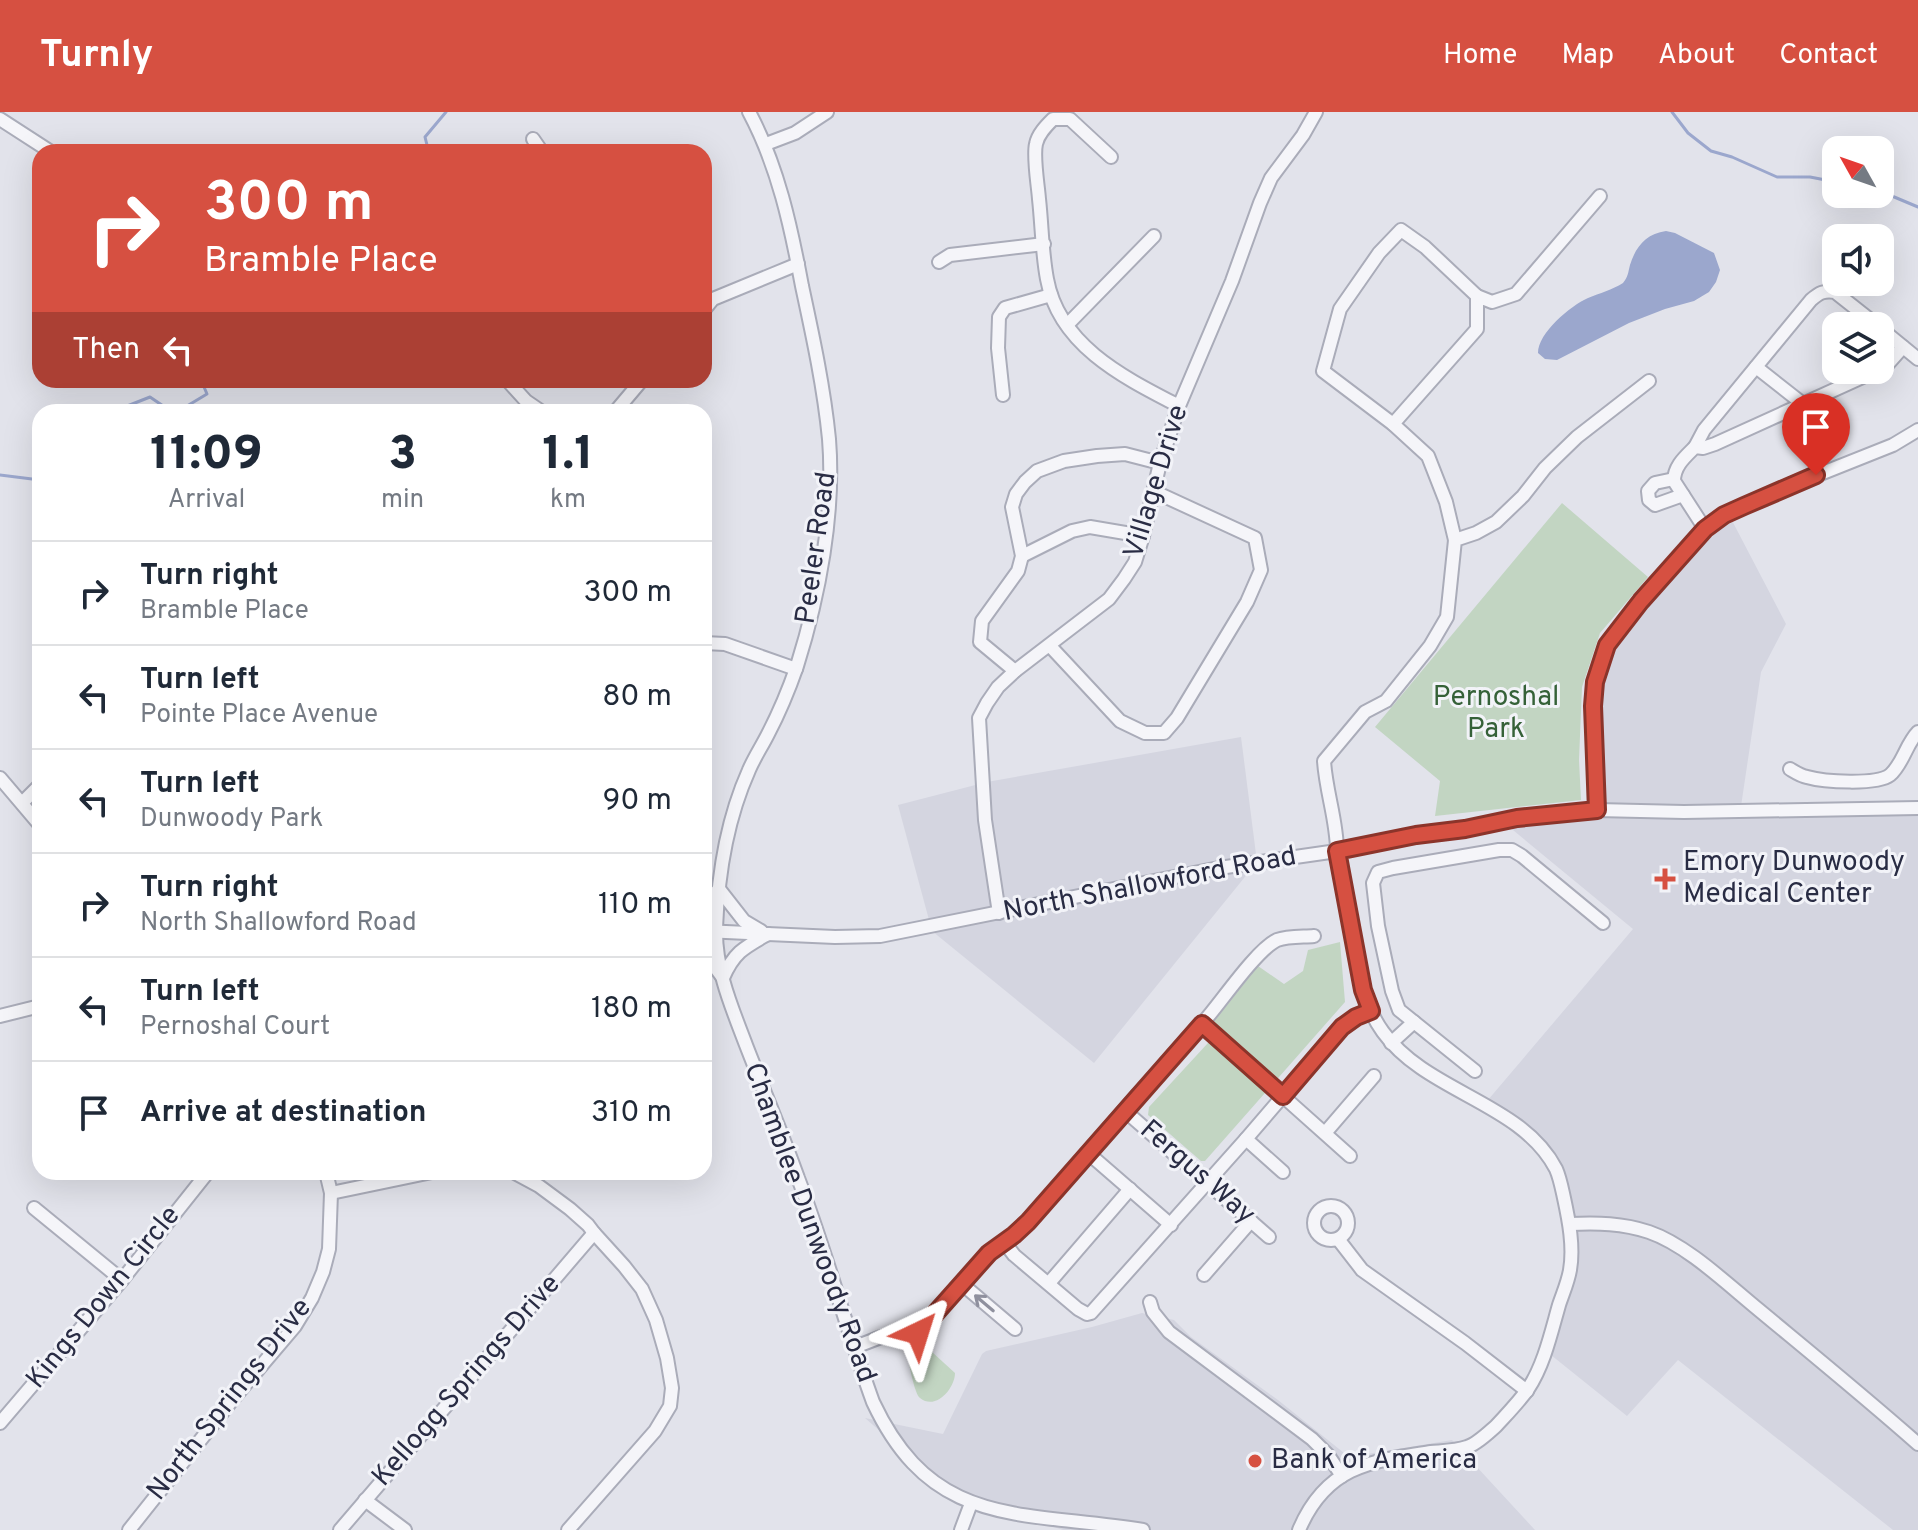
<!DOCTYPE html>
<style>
body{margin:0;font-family:Overpass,sans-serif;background:#f6f6f7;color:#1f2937;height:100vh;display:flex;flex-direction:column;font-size:30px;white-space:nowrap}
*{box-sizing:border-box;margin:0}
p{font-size:26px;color:#747a83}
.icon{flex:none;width:44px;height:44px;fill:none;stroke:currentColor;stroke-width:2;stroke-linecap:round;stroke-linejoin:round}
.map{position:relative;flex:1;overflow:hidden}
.sheet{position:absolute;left:32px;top:292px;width:680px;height:776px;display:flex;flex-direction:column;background:#fff;border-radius:24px;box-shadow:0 8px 32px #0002}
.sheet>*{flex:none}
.hud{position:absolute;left:32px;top:32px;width:680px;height:244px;border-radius:24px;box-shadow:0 8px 32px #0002;background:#d65041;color:#fff;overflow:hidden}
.needle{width:52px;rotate:310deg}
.fabs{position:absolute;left:1822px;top:24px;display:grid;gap:16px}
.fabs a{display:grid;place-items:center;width:72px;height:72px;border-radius:16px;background:#fff;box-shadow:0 8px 32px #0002;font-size:40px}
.pin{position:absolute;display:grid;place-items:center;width:68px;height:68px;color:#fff;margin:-82px -34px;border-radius:50% 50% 50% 0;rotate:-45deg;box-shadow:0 0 8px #0007}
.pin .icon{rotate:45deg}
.me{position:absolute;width:88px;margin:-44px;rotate:41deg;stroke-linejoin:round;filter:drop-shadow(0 0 6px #0008)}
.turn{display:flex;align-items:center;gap:28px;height:168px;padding:0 40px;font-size:36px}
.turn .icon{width:104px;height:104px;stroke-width:2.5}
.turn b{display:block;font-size:56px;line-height:68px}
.then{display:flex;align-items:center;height:76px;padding:0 40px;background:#0003;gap:16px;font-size:30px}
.eta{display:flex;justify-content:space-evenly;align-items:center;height:136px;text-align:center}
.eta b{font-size:48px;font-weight:800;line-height:56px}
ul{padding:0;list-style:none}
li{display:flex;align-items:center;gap:24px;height:104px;padding:0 40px;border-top:2px solid #e0e1e3}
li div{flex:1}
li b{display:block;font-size:30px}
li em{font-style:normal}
header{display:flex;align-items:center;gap:48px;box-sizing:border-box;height:112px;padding:0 40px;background:#d65041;color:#fff}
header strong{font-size:38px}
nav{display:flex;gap:44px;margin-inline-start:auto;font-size:28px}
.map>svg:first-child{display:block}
.built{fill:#d4d5e0}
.green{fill:#c2d5c2}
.water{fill:#9ba7cd}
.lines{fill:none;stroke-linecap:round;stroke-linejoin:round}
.stream{stroke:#9ba7cd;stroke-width:3}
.minor-casing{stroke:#aaacb9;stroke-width:16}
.minor{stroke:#f5f5f9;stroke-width:12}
.oneway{stroke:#8f909e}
.route-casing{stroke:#8b342a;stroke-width:20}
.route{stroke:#d65041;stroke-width:14}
.poi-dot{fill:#d65041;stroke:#f2f3f8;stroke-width:3}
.labels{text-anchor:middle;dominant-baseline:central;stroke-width:6;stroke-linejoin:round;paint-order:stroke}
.street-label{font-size:28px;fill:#292c44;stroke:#f2f3f8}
.park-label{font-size:28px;fill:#356138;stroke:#f2f3f8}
.poi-label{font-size:28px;fill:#292c44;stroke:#f2f3f8;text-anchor:start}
</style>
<header>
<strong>Turnly</strong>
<nav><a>Home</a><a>Map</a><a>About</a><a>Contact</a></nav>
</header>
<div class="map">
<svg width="1918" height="1418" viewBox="0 0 1918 1418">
<rect width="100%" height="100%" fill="#e2e3eb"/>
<g class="built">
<path d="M1727 399 1786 512 1761 560 1740 701 1918 702V1418H1893L1678 1248 1627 1304 1546 1239 1565 1168 1574 1099 1554 1040 1482 995 1633 817 1502 709 1603 698 1598 597 1604 539 1663 475Z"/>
<path d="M1241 625 1257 750 1094 951 932 819 898 693 987 670Z"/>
<path d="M1142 1201 1174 1208 1191 1225 1278 1288 1349 1345 1452 1328 1535 1418H1063L951 1381 865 1306 943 1322 982 1242 986 1239 1092 1215Z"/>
</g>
<g class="green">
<path d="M1562 391 1648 465 1600 521 1582 575 1579 648 1581 688 1435 704 1440 669 1375 615Z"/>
<path d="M1340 830 1345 890 1205 1049H1201L1148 1003 1149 995 1219 919 1212 912 1258 854 1284 872 1303 859 1308 838Z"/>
<path d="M922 1237 932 1240 955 1261C955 1276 936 1299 920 1286 915 1283 908 1249 908 1243L911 1240Z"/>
</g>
<path class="water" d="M1666 119 1675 121 1714 141 1720 158 1716 170 1709 180 1694 189 1665 197 1629 211 1557 248 1545 247 1538 241C1538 221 1570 194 1588 186 1600 181 1612 178 1623 171 1628 165 1628 161 1630 153 1636 134 1646 122 1666 119Z"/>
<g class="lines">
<g class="stream">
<path d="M1672 0 1688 21 1711 39 1732 45 1777 65H1810L1836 70"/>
<path d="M424 40 428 37 425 25 446 0"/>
<path d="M1880 79 1918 95"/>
<path d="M112 300 150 285 172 300"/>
<path d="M177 300 207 282 201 268"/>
<path d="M0 363 40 368"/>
</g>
<defs>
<g id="minor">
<path d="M749 0C778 54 791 115 802 174 813 225 824 276 829 327 835 401 819 484 797 554 789 577 779 601 768 622 762 634 754 646 749 658 727 707 718 763 716 816 715 857 732 896 746 933 763 977 782 1021 798 1066 826 1139 846 1216 873 1290 933 1418 1021 1398 1143 1418"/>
<path d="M0 7 51 40"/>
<path d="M533 27 542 40"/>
<path d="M766 32 795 21 827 0"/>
<path d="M1111 45 1070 7H1053C1046 14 1038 22 1036 32 1033 45 1038 73 1039 87 1042 114 1042 141 1047 167 1059 234 1125 266 1179 294"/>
<path d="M939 150 950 143 1044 132"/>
<path d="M704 198 713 187 798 152"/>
<path d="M1067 213 1154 124"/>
<path d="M1880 216 1918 247"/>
<path d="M1756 255 1803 292"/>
<path d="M1880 257 1887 253 1903 235"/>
<path d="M507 268 526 289 542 300"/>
<path d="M1003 283 998 236 999 205 1005 196 1051 183"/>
<path d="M615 300 642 268"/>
<path d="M1393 312 1477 217V184L1492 190 1516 182 1600 84"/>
<path d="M1695 335 1704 318 1811 188C1819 181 1824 178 1835 180L1878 214"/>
<path d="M1674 367 1655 371 1648 379 1649 388 1655 393 1683 383"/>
<path d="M1705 417 1674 369C1674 354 1685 345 1695 335L1703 336 1715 332 1878 258"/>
<path d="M1455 428 1446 390 1428 344 1393 312 1323 259 1340 197 1379 141 1401 118 1425 135 1477 184"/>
<path d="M1022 444 1072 419 1090 415 1143 424"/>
<path d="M704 531 725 532 796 557"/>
<path d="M1050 534 1120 609 1145 621H1164L1177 606 1247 490 1261 458 1255 426 1153 379"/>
<path d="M1015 559 980 530 982 509 1018 459 1022 444 1012 395 1016 382 1025 370 1037 359 1064 349 1097 344 1125 342 1160 351"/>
<path d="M1790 657C1795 660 1801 664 1807 665 1824 670 1877 673 1890 663 1903 652 1906 632 1918 620"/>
<path d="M0 666 40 713"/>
<path d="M22 691 40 673"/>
<path d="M1597 698 1593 615 1595 570 1607 533 1626 506 1705 417 1724 403 1765 384 1893 333 1918 318"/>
<path d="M719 777 744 809 761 819"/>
<path d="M704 792 719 777"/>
<path d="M999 801 985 708 979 606 987 591 998 575 1015 559 1109 487 1124 467 1135 450 1143 424 1160 351 1179 294 1232 169 1260 91 1271 66 1303 23 1316 0"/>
<path d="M704 819 835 825 880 824 1219 756 1337 739 1517 706 1597 698 1684 700 1918 696"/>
<path d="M704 840 723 866C734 840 745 835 768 822"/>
<path d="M0 904 40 894"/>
<path d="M1202 912 1350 1044"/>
<path d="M1391 931 1414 910"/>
<path d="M1475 959 1399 898 1392 879 1378 814 1373 771 1378 760 1393 756 1499 738H1512L1522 744 1603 811"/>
<path d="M1124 998 1269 1125"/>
<path d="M1325 1021 1374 964"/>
<path d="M1246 1027 1283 1060"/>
<path d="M1088 1041 1171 1113"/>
<path d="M513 1060 539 1074 570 1097 588 1113 594 1121 624 1154 642 1177 656 1208 667 1246 672 1276 670 1294 655 1319 568 1418"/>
<path d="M331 1081 432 1060"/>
<circle cx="1331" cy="1111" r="17"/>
<path d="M34 1096 122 1168"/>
<path d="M1570 1112C1598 1111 1622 1111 1649 1120 1687 1133 1727 1172 1759 1198 1812 1242 1866 1286 1918 1332"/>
<path d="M1338 1127 1362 1158 1465 1231 1527 1279"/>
<path d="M1004 1130 1014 1143 1078 1197 1087 1202 1091 1201 1246 1027 1342 915 1356 905 1371 899"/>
<path d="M1204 1163 1251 1109"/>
<path d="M1049 1171 1130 1077"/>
<path d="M962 1172 1015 1217"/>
<path d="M1150 1190 1153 1200 1169 1220 1312 1327 1328 1343 1342 1364"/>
<path d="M855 1235 881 1225H907L918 1221 989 1141 1014 1123 1028 1110 1137 983C1164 957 1188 929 1211 901 1226 883 1258 837 1277 828 1288 824 1303 825 1314 824"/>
<path d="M0 1311 122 1168 208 1060"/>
<path d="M365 1388 405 1418"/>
<path d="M129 1418 233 1287 295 1214 312 1186 323 1160 329 1137 331 1081 326 1060"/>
<path d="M340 1418 594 1121"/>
<path d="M961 1418 970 1394"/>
<path d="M1299 1418C1326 1354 1370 1349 1431 1340 1442 1339 1456 1339 1467 1335 1477 1332 1488 1321 1496 1314 1507 1302 1518 1291 1528 1277 1544 1253 1551 1221 1559 1193 1563 1181 1568 1170 1570 1158 1574 1135 1569 1109 1564 1086 1562 1077 1560 1066 1556 1057 1521 990 1427 981 1383 920 1363 893 1360 860 1354 828 1348 799 1343 769 1337 739 1337 709 1326 680 1324 649L1365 600 1386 589 1430 534 1447 505 1455 428 1476 421 1496 410 1523 384 1545 356 1577 325 1649 269"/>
</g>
</defs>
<use href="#minor" class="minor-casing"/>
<use href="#minor" class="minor"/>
</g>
<defs><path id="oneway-shaft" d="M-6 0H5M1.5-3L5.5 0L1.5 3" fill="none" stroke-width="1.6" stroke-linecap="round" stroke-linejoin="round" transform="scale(2)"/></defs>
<use class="oneway" href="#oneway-shaft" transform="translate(984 1191) rotate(-140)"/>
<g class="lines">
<defs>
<path id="route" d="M918 1221 989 1141 1014 1123 1028 1110 1202 912 1283 984 1342 915 1356 905 1371 899 1363 878 1337 739 1416 723 1465 717 1517 706 1597 698 1593 594 1595 570 1607 533 1641 489 1705 417 1724 403 1744 394 1816 363"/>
</defs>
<use href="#route" class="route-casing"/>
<use href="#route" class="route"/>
</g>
<g class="poi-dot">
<path d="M1661 755h8v8h8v8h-8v8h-8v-8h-8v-8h8z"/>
<circle cx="1255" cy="1349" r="8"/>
</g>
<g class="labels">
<g class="street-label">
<text transform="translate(1157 370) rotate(-73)">Village Drive</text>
<text transform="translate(817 436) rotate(-82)">Peeler Road</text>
<text transform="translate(1150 773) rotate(-11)">North Shallowford Road</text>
<text transform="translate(1197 1061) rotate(41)">Fergus Way</text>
<text transform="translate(809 1111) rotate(70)">Chamblee Dunwoody Road</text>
<text transform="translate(104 1186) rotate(-51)">Kings Down Circle</text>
<text transform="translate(467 1269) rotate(-49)">Kellogg Springs Drive</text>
<text transform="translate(230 1288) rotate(-52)">North Springs Drive</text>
</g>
<g class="park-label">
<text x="1496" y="586">Pernoshal<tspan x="1496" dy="32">Park</tspan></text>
</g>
<g class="poi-label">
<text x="1683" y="751">Emory Dunwoody<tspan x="1683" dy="32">Medical Center</tspan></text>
<text x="1271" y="1349">Bank of America</text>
</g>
</g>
</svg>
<div class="fabs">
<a><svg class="needle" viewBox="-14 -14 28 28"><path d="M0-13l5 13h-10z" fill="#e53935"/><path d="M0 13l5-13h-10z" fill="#747a83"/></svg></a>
<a><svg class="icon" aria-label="sound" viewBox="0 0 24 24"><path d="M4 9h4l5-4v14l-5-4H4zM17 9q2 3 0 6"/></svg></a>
<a><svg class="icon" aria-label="layers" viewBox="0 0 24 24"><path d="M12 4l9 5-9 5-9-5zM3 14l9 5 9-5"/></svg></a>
</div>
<div class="pin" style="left:1816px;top:363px;background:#d93025"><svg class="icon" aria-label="arrive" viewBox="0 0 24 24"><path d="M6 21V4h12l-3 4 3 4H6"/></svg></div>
<svg class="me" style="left:918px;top:1221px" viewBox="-20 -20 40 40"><path d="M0-17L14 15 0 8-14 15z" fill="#d65041" stroke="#fff" stroke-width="4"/></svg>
<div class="hud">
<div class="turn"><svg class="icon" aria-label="right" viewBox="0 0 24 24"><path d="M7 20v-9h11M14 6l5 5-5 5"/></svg><div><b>300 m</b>Bramble Place</div></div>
<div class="then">Then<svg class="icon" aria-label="left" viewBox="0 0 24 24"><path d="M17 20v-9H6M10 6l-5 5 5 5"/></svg></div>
</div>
<section class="sheet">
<div class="eta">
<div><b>11:09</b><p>Arrival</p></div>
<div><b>3</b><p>min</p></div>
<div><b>1.1</b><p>km</p></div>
</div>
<ul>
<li><svg class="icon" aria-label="right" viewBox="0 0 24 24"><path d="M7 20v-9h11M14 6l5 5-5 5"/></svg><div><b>Turn right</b><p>Bramble Place</p></div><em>300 m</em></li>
<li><svg class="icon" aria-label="left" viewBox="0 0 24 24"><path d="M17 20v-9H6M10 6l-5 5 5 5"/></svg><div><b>Turn left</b><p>Pointe Place Avenue</p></div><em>80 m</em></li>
<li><svg class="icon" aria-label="left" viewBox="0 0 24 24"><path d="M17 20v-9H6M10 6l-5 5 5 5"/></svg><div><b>Turn left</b><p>Dunwoody Park</p></div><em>90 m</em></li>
<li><svg class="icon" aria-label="right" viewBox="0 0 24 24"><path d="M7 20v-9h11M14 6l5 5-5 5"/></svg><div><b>Turn right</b><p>North Shallowford Road</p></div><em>110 m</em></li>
<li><svg class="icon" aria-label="left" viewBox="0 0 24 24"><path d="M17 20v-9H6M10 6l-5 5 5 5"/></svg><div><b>Turn left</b><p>Pernoshal Court</p></div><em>180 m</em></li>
<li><svg class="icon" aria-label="arrive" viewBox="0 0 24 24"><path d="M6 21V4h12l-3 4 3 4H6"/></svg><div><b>Arrive at destination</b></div><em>310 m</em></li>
</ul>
</section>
</div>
